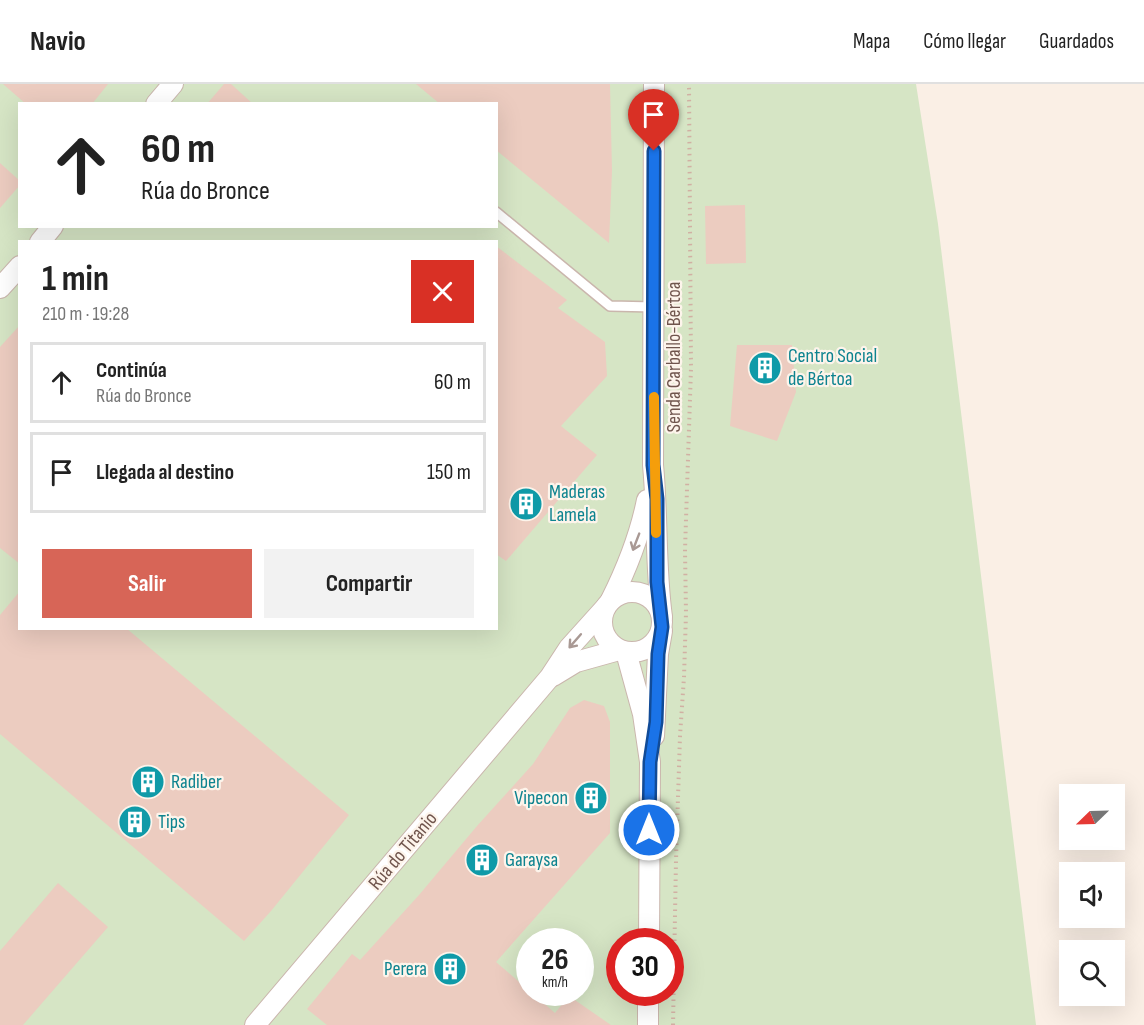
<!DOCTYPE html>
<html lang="es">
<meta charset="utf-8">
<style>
body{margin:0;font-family:"Sofia Sans Condensed",sans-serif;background:#f2f2f2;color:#222;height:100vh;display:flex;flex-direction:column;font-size:22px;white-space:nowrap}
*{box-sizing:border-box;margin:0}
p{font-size:20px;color:#767676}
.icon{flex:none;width:33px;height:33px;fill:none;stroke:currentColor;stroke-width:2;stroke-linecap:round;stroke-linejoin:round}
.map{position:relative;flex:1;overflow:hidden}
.details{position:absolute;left:18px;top:156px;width:480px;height:390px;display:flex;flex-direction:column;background:#fff;border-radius:0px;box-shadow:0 6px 24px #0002}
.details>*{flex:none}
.guide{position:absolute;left:18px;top:18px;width:480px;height:126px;border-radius:0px;box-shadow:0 6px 24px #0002;background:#fff;color:#222;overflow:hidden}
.needle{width:39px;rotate:247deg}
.fabs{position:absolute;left:1059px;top:700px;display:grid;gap:12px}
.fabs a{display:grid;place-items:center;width:66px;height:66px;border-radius:0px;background:#fff;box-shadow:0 6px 24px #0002;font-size:30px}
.speed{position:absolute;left:516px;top:844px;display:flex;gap:12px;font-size:30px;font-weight:700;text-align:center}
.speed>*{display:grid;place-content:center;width:78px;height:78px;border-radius:50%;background:#fff;box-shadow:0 6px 24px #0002;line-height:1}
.speed small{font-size:15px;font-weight:400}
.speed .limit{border:9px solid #d22;background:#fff;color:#111}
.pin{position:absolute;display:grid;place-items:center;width:51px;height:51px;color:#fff;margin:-62px -26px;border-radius:50% 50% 50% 0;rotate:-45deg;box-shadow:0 0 6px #0007}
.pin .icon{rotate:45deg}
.me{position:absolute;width:66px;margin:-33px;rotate:0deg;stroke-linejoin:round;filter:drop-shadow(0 0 4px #0008)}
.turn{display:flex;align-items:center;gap:21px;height:126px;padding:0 24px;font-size:27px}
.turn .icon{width:78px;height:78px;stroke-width:2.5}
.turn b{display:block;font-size:42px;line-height:51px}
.round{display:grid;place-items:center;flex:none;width:63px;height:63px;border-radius:0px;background:#f2f2f2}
.overview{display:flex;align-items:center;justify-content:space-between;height:102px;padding:0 24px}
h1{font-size:36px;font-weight:700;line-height:45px}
.primary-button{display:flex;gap:12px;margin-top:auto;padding:12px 24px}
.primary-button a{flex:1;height:69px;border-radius:0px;background:#d76557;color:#fff;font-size:24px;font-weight:700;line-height:69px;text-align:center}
.primary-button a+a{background:#f2f2f2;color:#222}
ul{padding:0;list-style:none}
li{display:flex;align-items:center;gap:18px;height:81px;margin:0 12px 9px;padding:0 12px;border:3px solid #e0e0e0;border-radius:0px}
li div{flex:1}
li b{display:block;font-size:22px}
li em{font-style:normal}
header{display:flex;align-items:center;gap:36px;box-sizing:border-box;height:84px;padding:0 30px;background:#fff;border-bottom:2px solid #e0e0e0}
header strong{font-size:28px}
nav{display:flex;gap:33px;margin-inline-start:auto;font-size:21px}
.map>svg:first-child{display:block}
.green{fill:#d6e5c5;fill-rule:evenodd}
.building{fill:#ecccc0}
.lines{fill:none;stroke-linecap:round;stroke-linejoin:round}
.service-casing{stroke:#cab6ad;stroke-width:12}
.minor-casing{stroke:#cab6ad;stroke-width:22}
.path{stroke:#d1b0a3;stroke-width:4;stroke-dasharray:1.5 4.5;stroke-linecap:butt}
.service{stroke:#fff;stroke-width:9}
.minor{stroke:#fff;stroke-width:20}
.oneway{stroke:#a99994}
.route-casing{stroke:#114b97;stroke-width:15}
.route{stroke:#1a73e8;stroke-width:10}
.slow{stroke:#f59e0b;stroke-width:10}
.labels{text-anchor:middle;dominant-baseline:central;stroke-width:4.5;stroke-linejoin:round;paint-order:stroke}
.culture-label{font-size:20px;fill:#0d838f;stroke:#fdf4eb;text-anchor:start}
.street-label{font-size:20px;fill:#70554d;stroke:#fdf4eb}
</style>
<header>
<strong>Navio</strong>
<nav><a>Mapa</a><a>Cómo llegar</a><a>Guardados</a></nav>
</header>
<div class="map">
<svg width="1144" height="941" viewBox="0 0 1144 941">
<rect width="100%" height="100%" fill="#faefe5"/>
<path class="green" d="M0 0H916L938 140 1036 941H0ZM20 20H496V142H20ZM20 158H496V544H20ZM530 858H580V909H530ZM620 858H670V909H620Z"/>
<g class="building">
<path d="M3 0H108L92 20H26Z"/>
<path d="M224 0H231L253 20H207Z"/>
<path d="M416 0H610L612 87 609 159 496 66V20H440Z"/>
<path d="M0 79 20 97V101L0 124Z"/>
<path d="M745 121 746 179 706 180 705 122Z"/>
<path d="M496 162 567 216 558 224 605 258 607 292 561 342 597 371 506 477 496 470Z"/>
<path d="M20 241V480L0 464V263Z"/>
<path d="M737 261H792L796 308 777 357 730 342Z"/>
<path d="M20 507V544H126L349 731 271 827 244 857 0 650V531Z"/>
<path d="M584 616 604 622 610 638V749L496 878 555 929 569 912 611 941H327L307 925 352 870 360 876 419 811 477 742 533 680 570 624Z"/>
<path d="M58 799 108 843 23 941H0V867Z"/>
</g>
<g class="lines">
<defs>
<path id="service" d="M496 128 610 222 654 223"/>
<g id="minor">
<path d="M654 0 653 381C658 432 655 482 662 533"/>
<path d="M156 20 173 0"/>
<path d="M40 158 53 142"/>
<path d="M0 204 20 182"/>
<circle cx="632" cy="538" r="30"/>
<path d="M611 516C627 484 640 451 647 416"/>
<path d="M626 568 643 630 650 678 649 858"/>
<path d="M553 592 576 578 619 566"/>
<path d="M654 652 658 570 662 547"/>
<path d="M255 941 550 593 569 564 605 524"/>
<path d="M648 941V909"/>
</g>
</defs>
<use href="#service" class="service-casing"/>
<use href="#minor" class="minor-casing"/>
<path class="path" d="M673 941 676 776 680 652 684 593 686 529 685 466 691 284 689 0"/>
<use href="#service" class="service"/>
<use href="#minor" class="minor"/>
</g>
<defs><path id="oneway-shaft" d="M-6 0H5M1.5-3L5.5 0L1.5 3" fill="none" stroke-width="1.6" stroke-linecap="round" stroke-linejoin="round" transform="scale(1.5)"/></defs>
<g class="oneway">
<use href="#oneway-shaft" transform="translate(636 458) rotate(111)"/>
<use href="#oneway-shaft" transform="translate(575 557) rotate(131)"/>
</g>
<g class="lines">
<defs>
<path id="route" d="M649 746 650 678 656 638 658 570 662 543 657 498V415L653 381 654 67"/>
</defs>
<use href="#route" class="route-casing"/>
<use href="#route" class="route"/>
<path class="slow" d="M654 313 656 449"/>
</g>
<defs>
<symbol id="building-disc" viewBox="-11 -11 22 22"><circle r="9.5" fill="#0f9aa8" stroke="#fdf4eb"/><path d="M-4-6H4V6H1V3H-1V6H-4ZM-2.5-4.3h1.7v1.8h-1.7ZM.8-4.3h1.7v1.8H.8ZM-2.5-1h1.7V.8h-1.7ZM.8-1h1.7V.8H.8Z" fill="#fff"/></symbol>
</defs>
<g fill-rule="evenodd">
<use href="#building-disc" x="746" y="265" width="38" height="38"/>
<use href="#building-disc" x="507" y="401" width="38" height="38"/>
<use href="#building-disc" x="129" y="679" width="38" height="38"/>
<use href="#building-disc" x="572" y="695" width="38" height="38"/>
<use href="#building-disc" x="116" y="719" width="38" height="38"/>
<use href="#building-disc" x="463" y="757" width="38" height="38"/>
<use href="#building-disc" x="431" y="866" width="38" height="38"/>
</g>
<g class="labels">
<g class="culture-label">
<text x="788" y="272">Centro Social<tspan x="788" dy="23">de Bértoa</tspan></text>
<text x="549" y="408">Maderas<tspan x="549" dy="23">Lamela</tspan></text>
<text x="171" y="698">Radiber</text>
<text x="568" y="714" text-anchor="end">Vipecon</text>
<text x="158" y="738">Tips</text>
<text x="505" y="776">Garaysa</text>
<text x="427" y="885" text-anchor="end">Perera</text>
</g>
<g class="street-label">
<text transform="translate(674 273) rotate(-90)">Senda Carballo-Bértoa</text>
<text transform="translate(403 767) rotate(-50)">Rúa do Titanio</text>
</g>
</g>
</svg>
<div class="fabs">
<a><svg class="needle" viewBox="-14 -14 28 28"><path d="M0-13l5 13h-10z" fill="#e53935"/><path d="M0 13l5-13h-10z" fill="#767676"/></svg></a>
<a><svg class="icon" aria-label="sound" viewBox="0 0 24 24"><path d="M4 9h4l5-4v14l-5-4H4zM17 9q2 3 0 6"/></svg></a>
<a><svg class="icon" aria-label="search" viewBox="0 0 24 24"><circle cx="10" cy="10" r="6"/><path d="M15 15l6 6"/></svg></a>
</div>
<div class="speed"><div>26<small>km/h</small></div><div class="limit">30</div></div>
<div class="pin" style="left:654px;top:67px;background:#d93025"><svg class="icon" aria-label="arrive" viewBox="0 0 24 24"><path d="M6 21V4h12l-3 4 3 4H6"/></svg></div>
<svg class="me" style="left:649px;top:746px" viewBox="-20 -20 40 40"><circle r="17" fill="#1a73e8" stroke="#fff" stroke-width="3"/><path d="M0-11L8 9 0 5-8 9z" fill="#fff"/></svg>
<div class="guide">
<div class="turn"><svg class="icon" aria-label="ahead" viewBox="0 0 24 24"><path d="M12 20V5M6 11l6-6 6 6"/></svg><div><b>60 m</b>Rúa do Bronce</div></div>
</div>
<section class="details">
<div class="overview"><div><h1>1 min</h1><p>210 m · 19:28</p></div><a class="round" style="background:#d93025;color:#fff"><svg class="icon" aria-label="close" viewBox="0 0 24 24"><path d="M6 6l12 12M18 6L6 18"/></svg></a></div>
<ul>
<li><svg class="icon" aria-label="ahead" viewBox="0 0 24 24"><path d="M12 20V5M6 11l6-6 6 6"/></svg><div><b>Continúa</b><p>Rúa do Bronce</p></div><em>60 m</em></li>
<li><svg class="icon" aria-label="arrive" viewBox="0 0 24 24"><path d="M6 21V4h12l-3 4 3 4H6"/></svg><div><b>Llegada al destino</b></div><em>150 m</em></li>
</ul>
<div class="primary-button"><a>Salir</a><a>Compartir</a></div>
</section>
</div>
